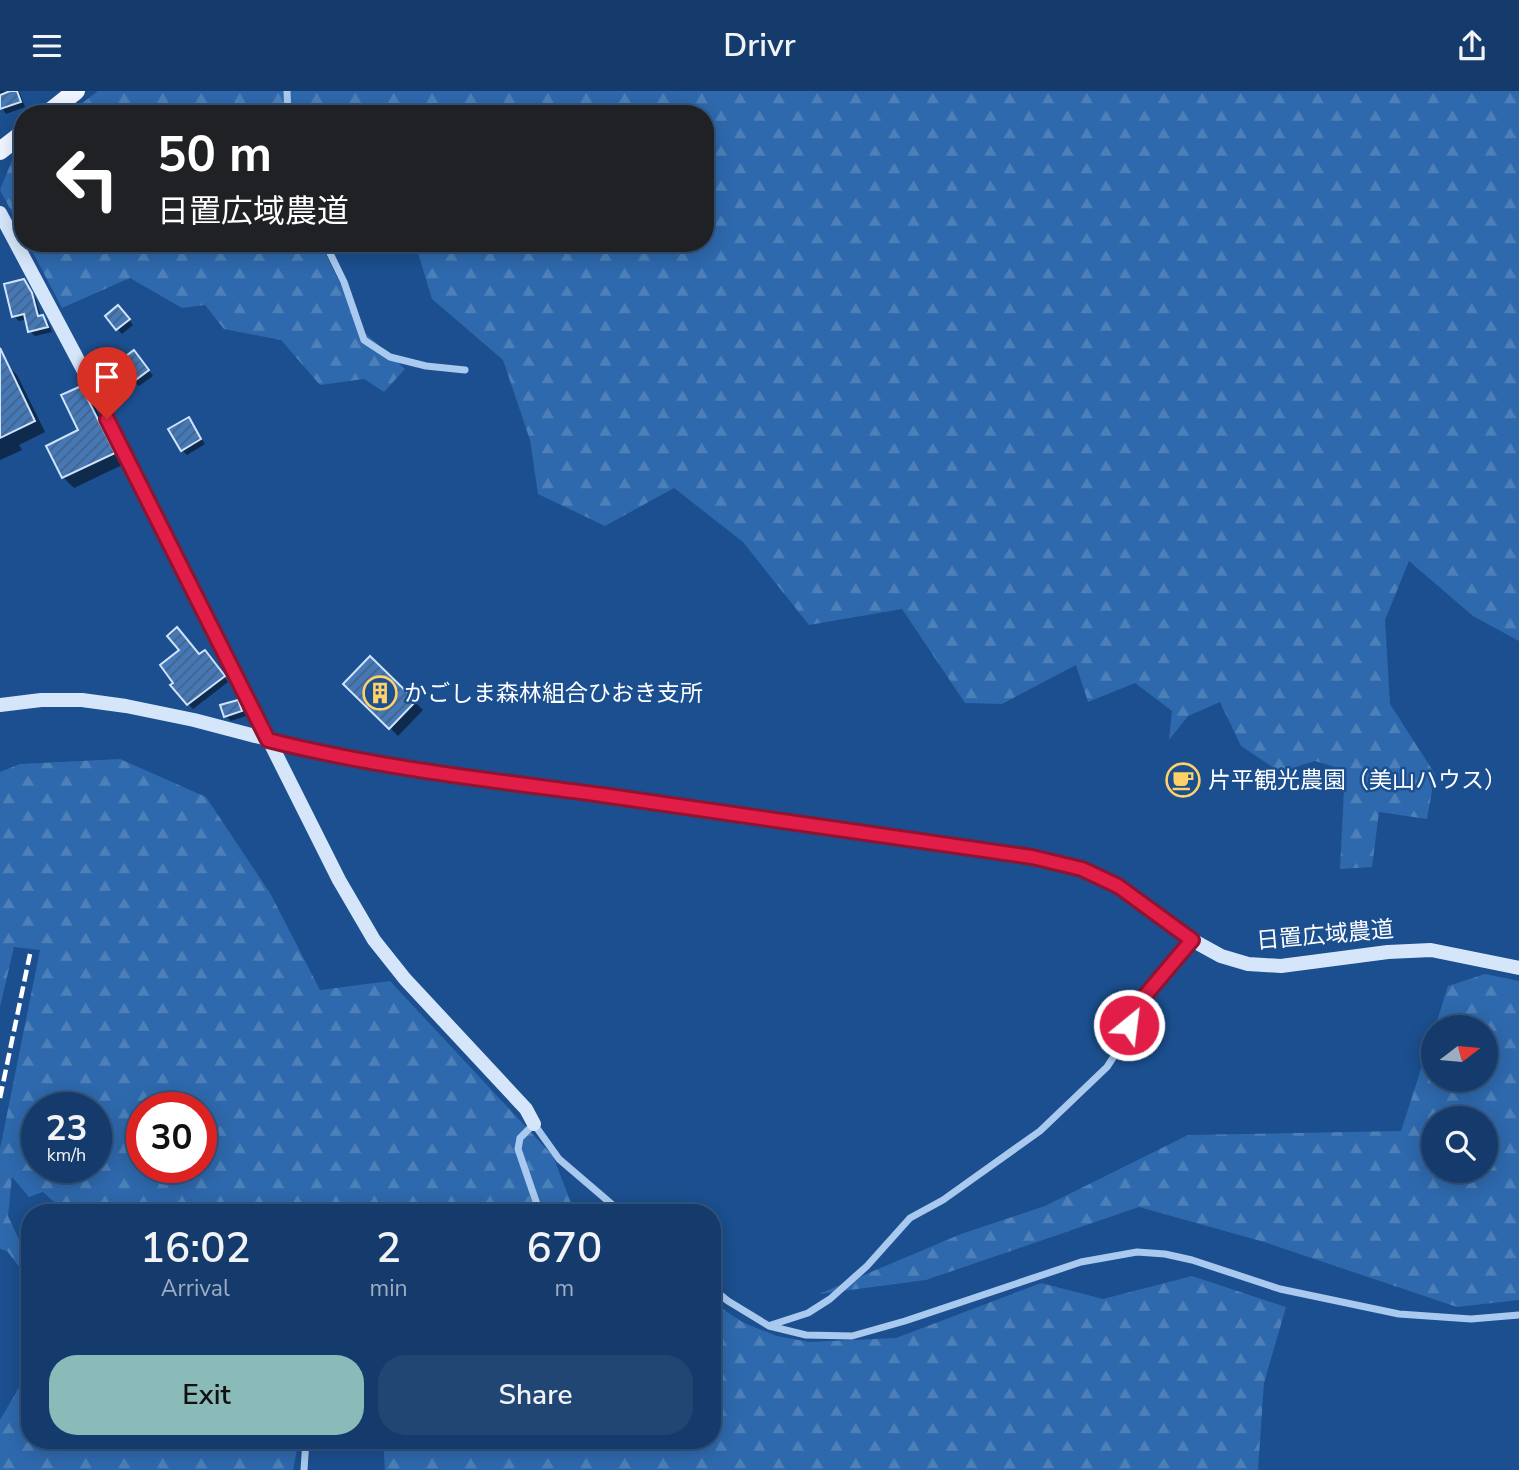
<!DOCTYPE html>
<meta charset="utf-8">
<style>
body{margin:0;font-family:"Nunito Sans","Noto Sans JP",sans-serif;background:#214673;color:#f1f3f6;height:100vh;display:flex;flex-direction:column;font-size:26px;white-space:nowrap}
*{box-sizing:border-box;margin:0}
p{font-size:23px;color:#9dadc1}
.icon{flex:none;width:38px;height:38px;fill:none;stroke:currentColor;stroke-width:2;stroke-linecap:round;stroke-linejoin:round}
.map{position:relative;flex:1;overflow:hidden}
.sheet{position:absolute;left:21px;top:1113px;width:700px;height:245px;display:flex;flex-direction:column;background:#143b6b;border-radius:28px;box-shadow:0 4px 18px #0003,0 0 0 2px #33557e}
.sheet>*{flex:none}
.banner{position:absolute;left:14px;top:14px;width:700px;height:147px;border-radius:28px;box-shadow:0 4px 18px #0003,0 0 0 2px #33557e;background:#202124;color:#fff;overflow:hidden}
.needle{width:46px;rotate:74deg}
.tools{position:absolute;left:1421px;top:924px;display:grid;gap:14px}
.tools a{display:grid;place-items:center;width:77px;height:77px;border-radius:50%;background:#143b6b;box-shadow:0 4px 18px #0003,0 0 0 2px #33557e;font-size:35px}
.speed{position:absolute;left:21px;top:1001px;display:flex;gap:14px;font-size:35px;font-weight:700;text-align:center}
.speed>*{display:grid;place-content:center;width:91px;height:91px;border-radius:50%;background:#143b6b;box-shadow:0 4px 18px #0003,0 0 0 2px #33557e;line-height:1}
.speed small{font-size:18px;font-weight:400}
.speed .limit{border:10px solid #d22;background:#fff;color:#111}
.pin{position:absolute;display:grid;place-items:center;width:60px;height:60px;color:#fff;margin:-72px -30px;border-radius:50% 50% 50% 0;rotate:-45deg;box-shadow:0 0 7px #0007}
.pin .icon{rotate:45deg}
.me{position:absolute;width:77px;margin:-38px;rotate:29deg;stroke-linejoin:round;filter:drop-shadow(0 0 5px #0008)}
.turn{display:flex;align-items:center;gap:24px;height:147px;padding:0 28px;font-size:32px}
.turn .icon{width:91px;height:91px;stroke-width:2.5}
.turn b{display:block;font-size:49px;line-height:60px}
.eta{display:flex;justify-content:space-evenly;align-items:center;height:119px;text-align:center}
.eta b{font-size:42px;font-weight:600;line-height:49px}
.cta{display:flex;gap:14px;margin-top:auto;padding:14px 28px}
.cta a{flex:1;height:80px;border-radius:28px;background:#8bbbb9;color:#111;font-size:28px;font-weight:600;line-height:80px;text-align:center}
.cta a+a{background:#214673;color:#f1f3f6}
header{display:flex;justify-content:space-between;align-items:center;height:91px;padding:0 28px;background:#143b6b;font-size:32px;font-weight:600}
.map>svg:first-child{display:block}
.forest{fill:url(#forest-firs);fill-rule:evenodd}
.shadow{fill:#0007}
.building{fill:url(#building-hatch);stroke:#cfe3fa;stroke-width:2}
.lines{fill:none;stroke-linecap:round;stroke-linejoin:round}
.street{stroke:#a9c9ee;stroke-width:7}
.secondary{stroke:#d6e6fa;stroke-width:14}
.primary{stroke:#f0f6ff;stroke-width:18}
.rail{stroke:#fff;stroke-width:4.5;stroke-dasharray:12 5;stroke-linecap:butt}
.route-casing{stroke:#92132f;stroke-width:18}
.route{stroke:#e11d48;stroke-width:12}
.labels{text-anchor:middle;dominant-baseline:central;stroke-width:5;stroke-linejoin:round;paint-order:stroke}
.poi-label{font-size:23px;fill:#fff;stroke:#1b4f8f;text-anchor:start}
.street-label{font-size:23px;fill:#fff;stroke:#1b4f8f}
</style>
<header><svg class="icon" aria-label="menu" viewBox="0 0 24 24"><path d="M4 6h16M4 12h16M4 18h16"/></svg>Drivr<svg class="icon" aria-label="share" viewBox="0 0 24 24"><path d="M12 15V3M7 8l5-5 5 5M5 13v7h14v-7"/></svg></header>
<div class="map">
<svg width="1519" height="1379" viewBox="0 0 1519 1379">
<defs>
<pattern id="forest-firs" width="22" height="20" patternUnits="userSpaceOnUse" patternTransform="scale(1.75)"><rect width="22" height="20" fill="#2e69ad"/><path d="M5 1l3.5 6h-7zM16 11l3.5 6h-7z" fill="#4d80b9"/></pattern>
<pattern id="building-hatch" width="6" height="6" patternUnits="userSpaceOnUse" patternTransform="scale(1.75)"><rect width="6" height="6" fill="#4478b7"/><path d="M-1 1l2-2M0 6l6-6M5 7l2-2" fill="none" stroke="#486282"/></pattern>
</defs>
<rect width="100%" height="100%" fill="#1b4f8f"/>
<g class="forest">
<path d="M98 0H1519V550L1473 525 1409 470 1385 529 1390 613 1435 683 1427 728 1379 721 1372 776 1340 778 1345 679 1315 670 1280 681 1241 655 1220 611 1188 625 1169 649 1172 620 1135 592 1088 611 1076 574 1002 613 965 612 902 518 809 534 743 451 674 397 605 435 538 403 530 349 503 269 432 208 418 162H383L367 152H705V23H68Z"/>
<path d="M23 57V142L0 99 15 62Z"/>
<path d="M28 152H320L365 242 405 278 384 301 364 288 320 294 281 249 224 238 205 214 182 217 130 187 62 217Z"/>
<path d="M120 668 206 706 270 802 320 899 390 890 553 1065 575 1122H114L111 1118 108 1122H66L43 1101 29 1106 12 1086 8 1125 30 1172V1190L7 1160 0 1158V1058L40 859 14 856 0 916V681L20 673ZM37 1017H96V1076H37ZM142 1017H201V1076H142Z"/>
<path d="M1485 883 1519 890V1209L1457 1216 1264 1151 1139 1116 926 1189 819 1203 961 1143 1045 1115 1188 1044 1401 1040 1433 941V989H1486V936H1435L1448 895ZM1433 1027H1486V1080H1433Z"/>
<path d="M1192 1185 1286 1216 1264 1292 1258 1379H385L383 1349H712V1211L744 1232 777 1245 809 1251 896 1247 1041 1192 1103 1208Z"/>
<path d="M30 1287V1349H299L293 1379H0V1329L18 1298Z"/>
</g>
<g class="shadow">
<path d="M0 0H19L25 16 6 23 0 14Z"/>
<path d="M24 190 36 209 41 226 48 231 52 241 35 245 30 240 27 228 19 230 14 225Z"/>
<path d="M123 221 133 234 122 243 107 226Z"/>
<path d="M139 266 153 285 139 295 134 290Z"/>
<path d="M6 273 17 284 45 341 19 354 22 359 0 369V276Z"/>
<path d="M80 297 91 308 124 373 74 397 63 386 80 340Z"/>
<path d="M188 328 205 353 187 364 182 359Z"/>
<path d="M210 566 228 591 193 618 172 595Z"/>
<path d="M370 568 423 619 398 645 346 593Z"/>
<path d="M237 611 246 625 231 630 226 625Z"/>
</g>
<g class="building">
<path d="M10 0H17L21 11 0 18V4Z"/>
<path d="M24 188 32 202 38 225 43 224 48 236 28 241 24 223 12 226 4 193Z"/>
<path d="M118 214 130 228 116 239 105 225Z"/>
<path d="M0 257 35 330 0 347Z"/>
<path d="M134 259 149 279 133 291 118 271Z"/>
<path d="M81 295 115 362 62 387 46 355 78 339 61 304Z"/>
<path d="M189 326 201 348 181 360 168 338Z"/>
<path d="M177 536 199 563 205 559 225 585 187 614 170 594 173 592 160 574 179 559 167 545Z"/>
<path d="M370 565 416 610 389 638 343 593Z"/>
<path d="M238 609 242 620 224 626 220 614Z"/>
</g>
<g class="lines">
<g class="street">
<path d="M287 0 288 23"/>
<path d="M325 152 344 191 364 249 390 266 426 275 465 279"/>
<path d="M96 303 135 381"/>
<path d="M540 1122 518 1058 520 1047 534 1033 559 1068 622 1122"/>
<path d="M712 1197 728 1210 769 1235 806 1244 852 1245 905 1230 1081 1171 1137 1161 1165 1163 1192 1169 1280 1198 1399 1223 1471 1228 1519 1224"/>
<path d="M771 1234 808 1222 830 1208 867 1175 910 1127 943 1109 1040 1040 1107 976 1124 950 1133 919 1192 850"/>
<path d="M304 1379 306 1349"/>
</g>
<g class="secondary">
<path d="M0 122 96 303"/>
<path d="M135 382 339 789 374 849 405 888 526 1018 534 1033"/>
<path d="M0 614 41 609H82L126 615 194 629 313 660 420 680 745 724 1032 766 1082 778 1118 795 1192 849 1221 865 1248 873 1281 875 1388 861 1431 859 1519 877"/>
</g>
<g class="primary">
<path d="M47 23 76 0"/>
<path d="M0 60 23 42"/>
</g>
<path class="rail" d="M0 1007 30 863"/>
</g>
<g class="lines">
<defs>
<path id="route" d="M107 328 268 649C378 677 490 689 602 704 745 724 889 746 1032 766L1082 778 1118 795 1192 849 1133 919 1129 934"/>
</defs>
<use href="#route" class="route-casing"/>
<use href="#route" class="route"/>
</g>
<defs>
<symbol id="building-ring" viewBox="-11 -11 22 22"><circle r="9.5" fill="#1b4f8f" stroke="#ffd166" stroke-width="1.5"/><path d="M-4-6H4V6H1V3H-1V6H-4ZM-2.5-4.3h1.7v1.8h-1.7ZM.8-4.3h1.7v1.8H.8ZM-2.5-1h1.7V.8h-1.7ZM.8-1h1.7V.8H.8Z" fill="#ffd166"/></symbol>
<symbol id="cafe-ring" viewBox="-11 -11 22 22"><circle r="9.5" fill="#1b4f8f" stroke="#ffd166" stroke-width="1.5"/><path d="M-5.5-4.5H6V0H3Q3 3.5 0 3.5H-2.5Q-5.5 3.5-5.5 0ZM3-3.2v2h1.7v-2ZM-6 4.5H4V6H-6Z" fill="#ffd166"/></symbol>
</defs>
<g fill-rule="evenodd">
<use href="#building-ring" x="361" y="583" width="38" height="38"/>
<use href="#cafe-ring" x="1164" y="670" width="38" height="38"/>
</g>
<g class="labels">
<g class="poi-label">
<text x="404" y="602">かごしま森林組合ひおき支所</text>
<text x="1208" y="689">片平観光農園（美山ハウス）</text>
</g>
<g class="street-label">
<text transform="translate(1325 844) rotate(-5)">日置広域農道</text>
</g>
</g>
</svg>
<div class="tools">
<a><svg class="needle" viewBox="-14 -14 28 28"><path d="M0-13l5 13h-10z" fill="#e53935"/><path d="M0 13l5-13h-10z" fill="#9dadc1"/></svg></a>
<a><svg class="icon" aria-label="search" viewBox="0 0 24 24"><circle cx="10" cy="10" r="6"/><path d="M15 15l6 6"/></svg></a>
</div>
<div class="speed"><div>23<small>km/h</small></div><div class="limit">30</div></div>
<div class="pin" style="left:107px;top:328px;background:#d93025"><svg class="icon" aria-label="arrive" viewBox="0 0 24 24"><path d="M6 21V4h12l-3 4 3 4H6"/></svg></div>
<svg class="me" style="left:1129px;top:934px" viewBox="-20 -20 40 40"><circle r="17" fill="#e11d48" stroke="#fff" stroke-width="3"/><path d="M0-11L8 9 0 5-8 9z" fill="#fff"/></svg>
<div class="banner">
<div class="turn"><svg class="icon" aria-label="left" viewBox="0 0 24 24"><path d="M17 20v-9H6M10 6l-5 5 5 5"/></svg><div><b>50 m</b>日置広域農道</div></div>
</div>
<section class="sheet">
<div class="eta">
<div><b>16:02</b><p>Arrival</p></div>
<div><b>2</b><p>min</p></div>
<div><b>670</b><p>m</p></div>
</div>
<div class="cta"><a>Exit</a><a>Share</a></div>
</section>
</div>
